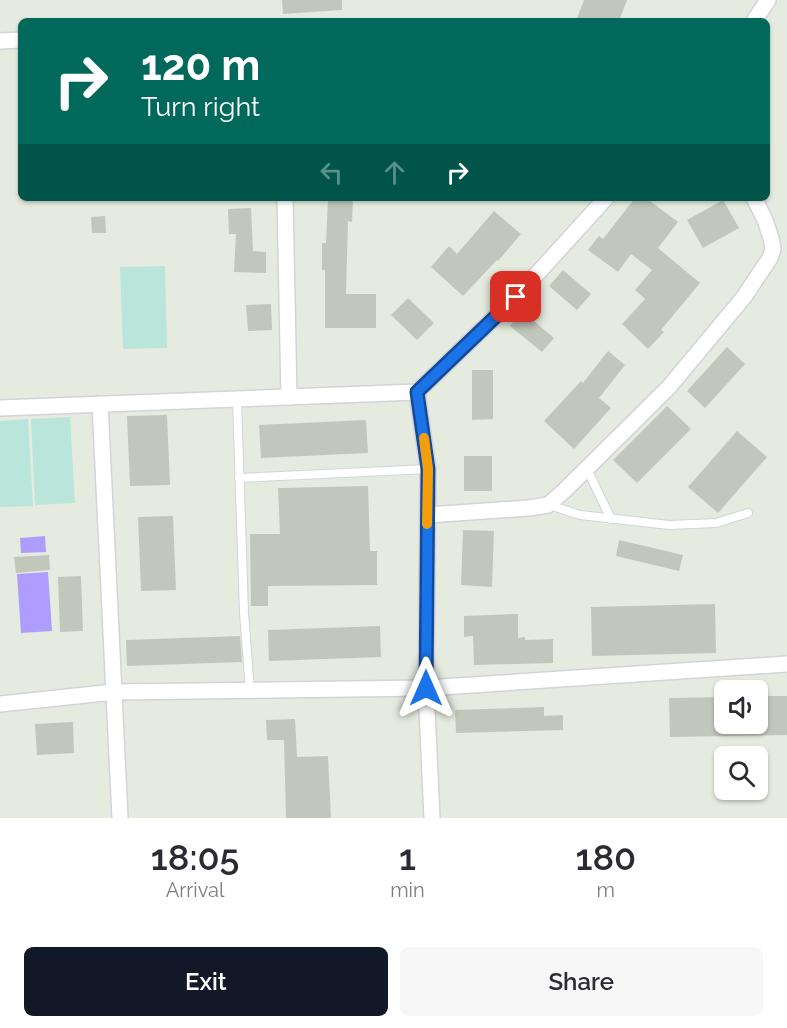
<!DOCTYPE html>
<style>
body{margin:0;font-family:Raleway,sans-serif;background:#f7f7f7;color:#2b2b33;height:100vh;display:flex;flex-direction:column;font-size:22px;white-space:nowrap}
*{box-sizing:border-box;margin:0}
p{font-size:20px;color:#7c7c81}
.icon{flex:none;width:33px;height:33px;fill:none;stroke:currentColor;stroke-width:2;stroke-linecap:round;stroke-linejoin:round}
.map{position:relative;height:818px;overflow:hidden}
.drawer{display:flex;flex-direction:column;background:#fff;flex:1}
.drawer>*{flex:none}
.guide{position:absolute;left:18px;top:18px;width:752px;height:183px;border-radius:9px;box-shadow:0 2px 4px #0004;background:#00695c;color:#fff;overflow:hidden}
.fabs{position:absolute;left:714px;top:680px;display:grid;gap:12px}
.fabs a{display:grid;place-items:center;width:54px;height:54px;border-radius:9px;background:#fff;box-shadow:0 2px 4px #0004;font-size:30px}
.pin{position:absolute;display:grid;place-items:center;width:51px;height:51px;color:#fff;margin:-26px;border-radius:12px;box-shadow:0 3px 9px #0006}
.me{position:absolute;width:66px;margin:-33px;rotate:0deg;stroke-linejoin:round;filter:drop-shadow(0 0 4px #0008)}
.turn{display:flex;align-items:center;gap:21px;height:126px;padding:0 24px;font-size:27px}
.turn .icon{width:78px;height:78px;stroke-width:2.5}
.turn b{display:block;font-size:42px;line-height:51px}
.lanes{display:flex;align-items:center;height:57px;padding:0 24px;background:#0003;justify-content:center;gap:30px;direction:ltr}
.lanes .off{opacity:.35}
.eta{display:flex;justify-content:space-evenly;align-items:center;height:102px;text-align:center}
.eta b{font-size:36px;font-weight:600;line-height:42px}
.action{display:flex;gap:12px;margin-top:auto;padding:12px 24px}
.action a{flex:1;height:69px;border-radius:9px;background:#111827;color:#fff;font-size:24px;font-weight:600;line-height:69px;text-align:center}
.action a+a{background:#f7f7f7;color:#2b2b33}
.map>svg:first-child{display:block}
.green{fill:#bae5da}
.water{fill:#ae9cff}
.building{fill:#c2c7bc}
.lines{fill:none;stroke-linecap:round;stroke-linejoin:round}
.lane-casing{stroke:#d5d2da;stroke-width:10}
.street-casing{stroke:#d5d2da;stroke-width:18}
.lane{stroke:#fff;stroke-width:8}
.street{stroke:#fff;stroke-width:15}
.route-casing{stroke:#114b97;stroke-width:15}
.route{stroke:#1a73e8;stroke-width:10}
.slow{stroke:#f59e0b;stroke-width:10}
</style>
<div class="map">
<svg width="787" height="818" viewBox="0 0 787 818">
<rect width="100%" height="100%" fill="#e5ecdf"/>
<g class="green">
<path d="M165 266 167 348 123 349 120 267Z"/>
<path d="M70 417 75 503 35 505 31 419Z"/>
<path d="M28 419 33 506 0 507V421Z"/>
</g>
<g class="water">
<path d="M45 536 46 552 21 553 20 538Z"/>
<path d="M48 572 52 631 21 633 17 574Z"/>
</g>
<g class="building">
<path d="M282 0H342V10L283 14Z"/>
<path d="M584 0H627L619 21H576Z"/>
<path d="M328 198H353L352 222 348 221 346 294H376V328H325V270H322V243H326Z"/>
<path d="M635 198H646L678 222 658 248 700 283 661 330 664 332 648 349 622 324 645 299 635 290 652 270 631 254 618 272 588 250 599 236 603 239Z"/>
<path d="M723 200 739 228 703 248 687 220Z"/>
<path d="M251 208 253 251 266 252V273L234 272 236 234H229L228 209Z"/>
<path d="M494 211 521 234 498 261 497 260 463 296 431 267 449 246 457 254Z"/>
<path d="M105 216 106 233H92L91 217Z"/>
<path d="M563 270 591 294 577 310 549 286Z"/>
<path d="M408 298 434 323 417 340 391 315Z"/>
<path d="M271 304 272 330 248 331 246 305Z"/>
<path d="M522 311 554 338 542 352 510 326Z"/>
<path d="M727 347 745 364 705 408 687 391Z"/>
<path d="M608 351 625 365 599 398 611 408 574 449 544 421 581 381 583 383Z"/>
<path d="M472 370H493V419L472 420Z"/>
<path d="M667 406 691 429 637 483 613 460Z"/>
<path d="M167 415 170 485 130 486 127 416Z"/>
<path d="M366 420 368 453 261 458 259 425Z"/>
<path d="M737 431 767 457 718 513 688 487Z"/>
<rect x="464" y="456" width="28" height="35"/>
<path d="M368 486 370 551H377V585L268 586V606H251L250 534H280L278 488Z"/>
<path d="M173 516 176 590 141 591 138 517Z"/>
<path d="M463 530 494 531 492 587 461 585Z"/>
<path d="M619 540 683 555 679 571 616 556Z"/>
<path d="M49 555 50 570 16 573 14 557Z"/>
<path d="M81 576 83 631 60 632 58 577Z"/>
<path d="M715 604 716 653 592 656 591 607Z"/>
<path d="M518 614V638L525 637V640L553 639V663L474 665 473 636 464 637V616Z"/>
<path d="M380 626 381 657 269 661 268 630Z"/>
<path d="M240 636 242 662 127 666 126 640Z"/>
<path d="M758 696H787V735L670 737 669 698 724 697V723H758Z"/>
<path d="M544 707V716L563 715V730L456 733 455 710Z"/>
<path d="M295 719 297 757 328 756 331 818H286L284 740H267L266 720Z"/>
<path d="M73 722 74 753 37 755 35 724Z"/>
</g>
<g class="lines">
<defs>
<g id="lane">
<path d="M237 400 244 613 250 691"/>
<path d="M587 469 611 519"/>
<path d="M239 478 428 469"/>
<path d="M549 505 580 515 669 525 716 523 748 513"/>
</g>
<g id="street">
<path d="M754 21 768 0"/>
<path d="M0 41 21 40"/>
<path d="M285 198 289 397"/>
<path d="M417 392 428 469 426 688 432 818"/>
<path d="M100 404 120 818"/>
<path d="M0 408 417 392 516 297 606 198"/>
<path d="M428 515 529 508 548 505 565 490 669 387 744 297 770 258 773 249 771 238 765 220 754 198"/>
<path d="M0 704 114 692 426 688 787 664"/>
</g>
</defs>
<use href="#lane" class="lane-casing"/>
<use href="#street" class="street-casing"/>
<use href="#lane" class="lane"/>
<use href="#street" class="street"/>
</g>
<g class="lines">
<defs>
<path id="route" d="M426 688 428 469 417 392 516 297"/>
</defs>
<use href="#route" class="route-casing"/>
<use href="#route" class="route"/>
<path class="slow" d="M424 438 428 469 427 524"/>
</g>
</svg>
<div class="fabs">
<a><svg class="icon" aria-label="sound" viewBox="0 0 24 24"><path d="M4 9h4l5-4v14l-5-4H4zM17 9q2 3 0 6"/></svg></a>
<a><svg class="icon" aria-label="search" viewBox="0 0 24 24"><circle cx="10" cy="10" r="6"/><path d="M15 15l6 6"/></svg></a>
</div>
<div class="pin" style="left:516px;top:297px;background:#d93025"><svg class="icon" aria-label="arrive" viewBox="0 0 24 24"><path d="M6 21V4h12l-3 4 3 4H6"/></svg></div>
<svg class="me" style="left:426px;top:688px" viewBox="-20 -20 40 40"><path d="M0-17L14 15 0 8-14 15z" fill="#1a73e8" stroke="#fff" stroke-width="4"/></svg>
<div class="guide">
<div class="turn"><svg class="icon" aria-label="right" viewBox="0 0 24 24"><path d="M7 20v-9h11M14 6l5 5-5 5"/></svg><div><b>120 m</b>Turn right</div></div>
<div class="lanes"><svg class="icon off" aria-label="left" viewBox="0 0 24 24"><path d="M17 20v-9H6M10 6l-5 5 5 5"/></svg><svg class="icon off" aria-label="ahead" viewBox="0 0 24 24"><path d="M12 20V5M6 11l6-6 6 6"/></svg><svg class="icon" aria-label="right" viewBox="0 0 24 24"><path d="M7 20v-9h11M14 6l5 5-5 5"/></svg></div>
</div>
</div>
<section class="drawer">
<div class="eta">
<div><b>18:05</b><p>Arrival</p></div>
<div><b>1</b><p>min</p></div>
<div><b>180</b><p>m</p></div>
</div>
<div class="action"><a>Exit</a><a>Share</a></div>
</section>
